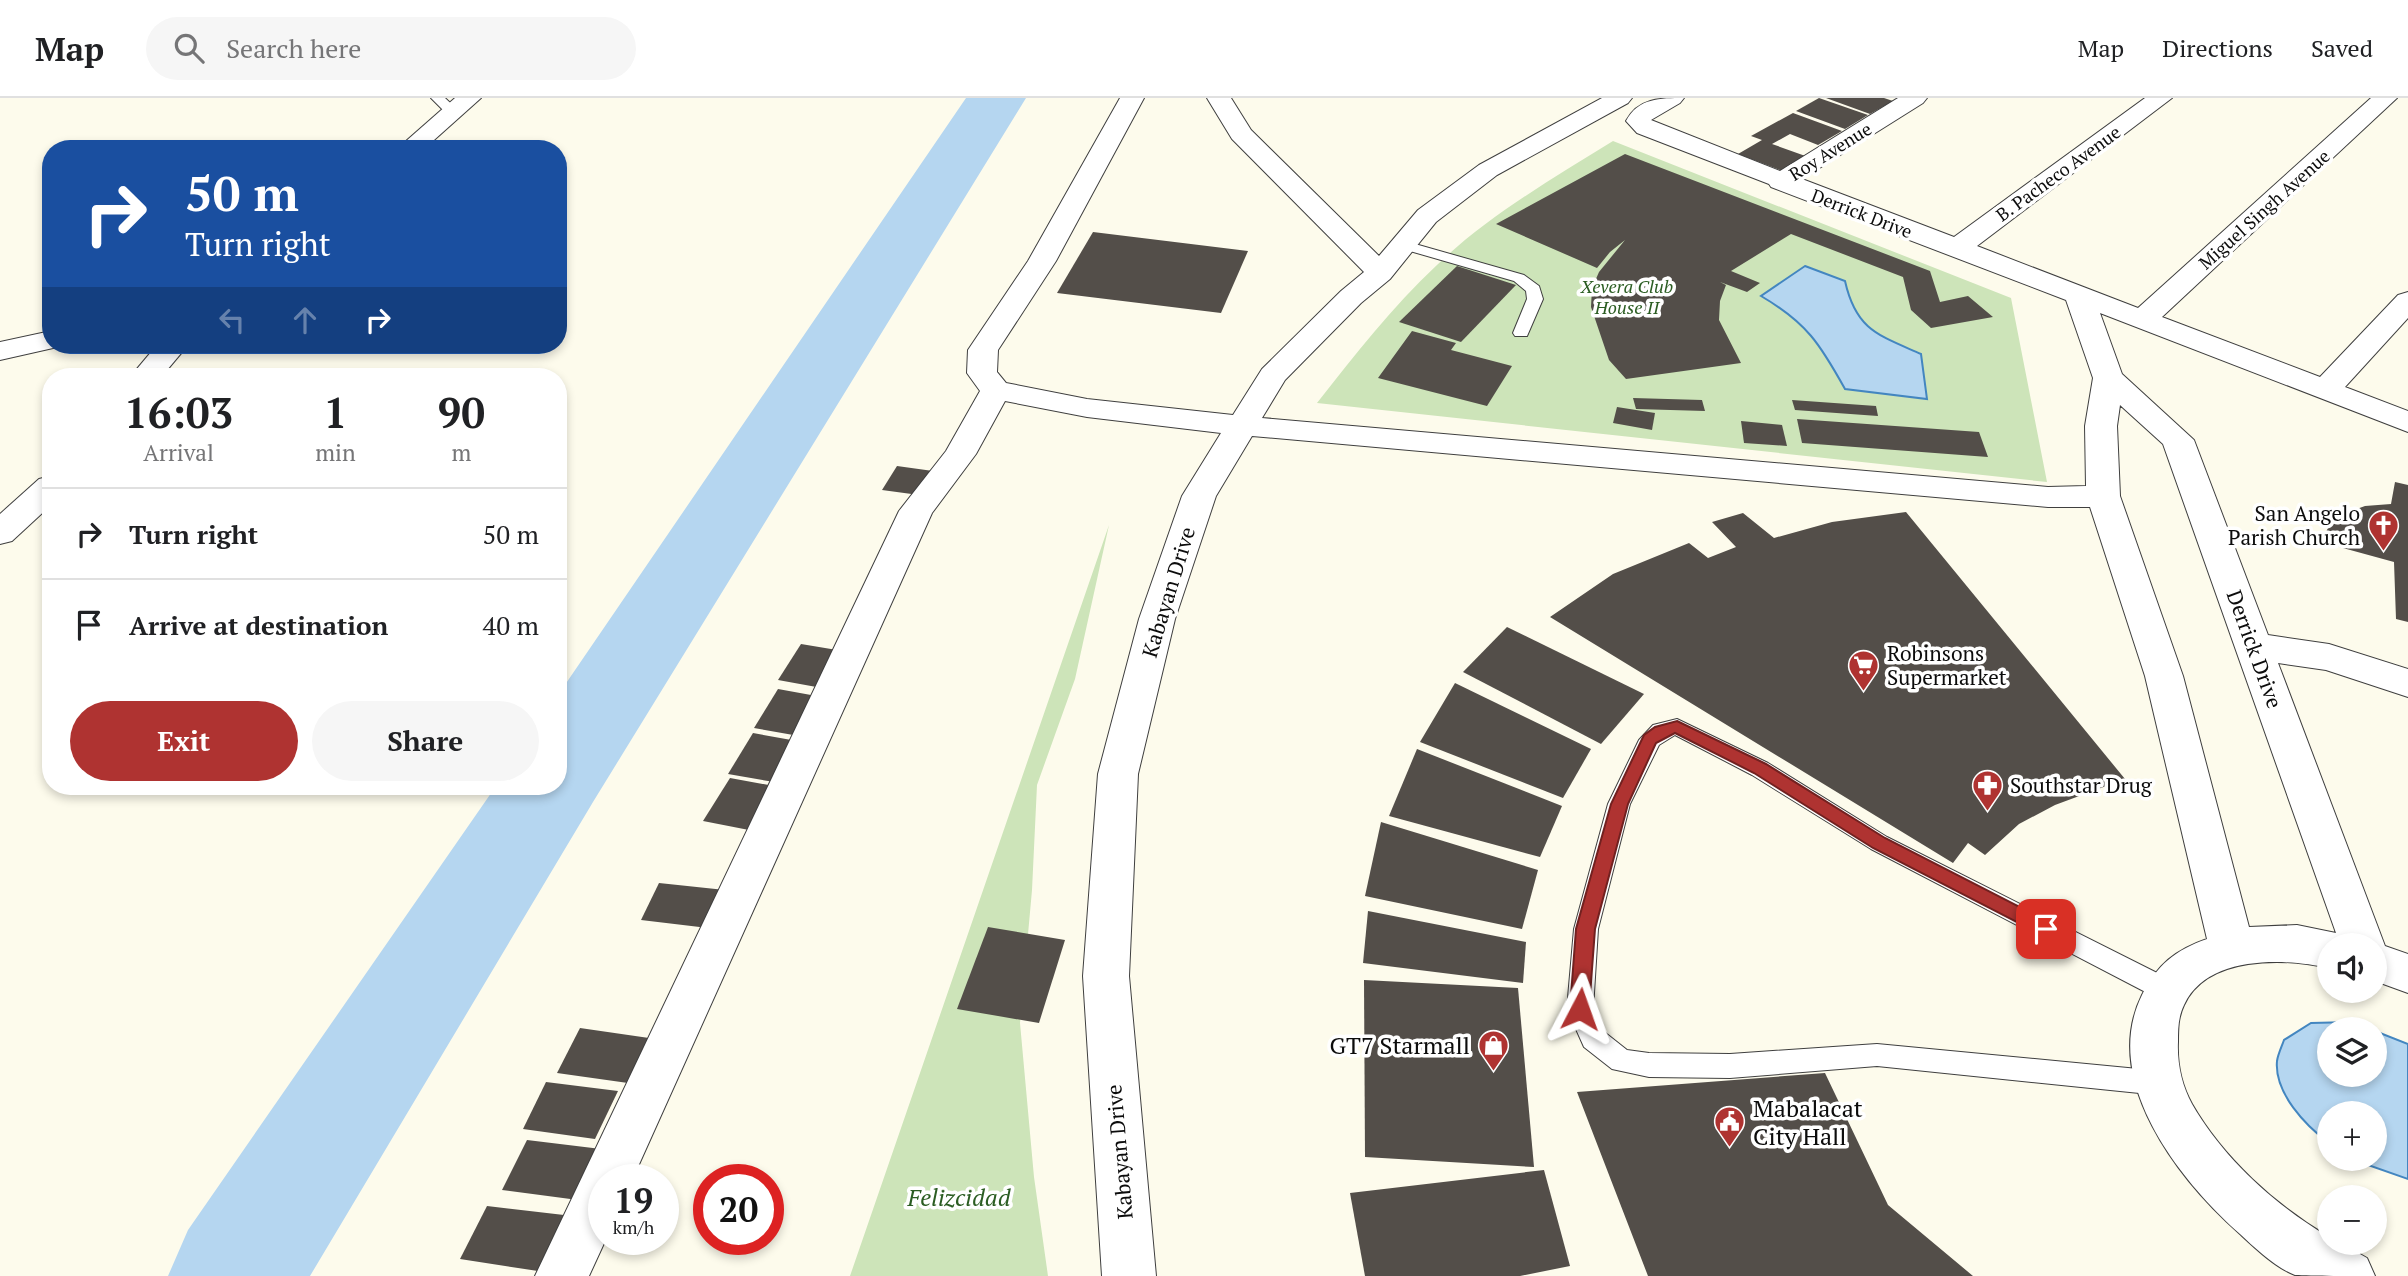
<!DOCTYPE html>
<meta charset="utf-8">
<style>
body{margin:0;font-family:"PT Serif",serif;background:#f6f6f6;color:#202124;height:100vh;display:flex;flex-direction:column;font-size:26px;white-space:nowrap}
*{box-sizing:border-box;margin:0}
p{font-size:23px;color:#757577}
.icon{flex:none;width:38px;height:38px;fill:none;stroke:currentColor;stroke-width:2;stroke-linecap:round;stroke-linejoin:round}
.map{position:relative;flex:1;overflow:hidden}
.sheet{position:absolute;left:42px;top:270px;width:525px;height:427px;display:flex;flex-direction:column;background:#fff;border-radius:28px;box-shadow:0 4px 10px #0003}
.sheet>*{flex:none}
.hud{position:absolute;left:42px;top:42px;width:525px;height:214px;border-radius:28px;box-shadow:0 4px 10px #0003;background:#1a4fa0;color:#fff;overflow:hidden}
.buttons{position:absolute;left:2317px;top:835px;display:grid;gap:14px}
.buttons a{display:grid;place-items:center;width:70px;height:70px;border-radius:50%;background:#fff;box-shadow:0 4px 10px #0003;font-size:35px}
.speed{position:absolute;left:588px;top:1066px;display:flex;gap:14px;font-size:35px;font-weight:700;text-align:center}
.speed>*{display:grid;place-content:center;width:91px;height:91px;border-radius:50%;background:#fff;box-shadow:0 4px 10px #0003;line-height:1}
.speed small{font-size:18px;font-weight:400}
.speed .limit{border:10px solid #d22;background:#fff;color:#111}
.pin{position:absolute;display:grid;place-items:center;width:60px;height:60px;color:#fff;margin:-30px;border-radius:14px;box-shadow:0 4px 10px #0006}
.me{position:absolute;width:77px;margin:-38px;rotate:4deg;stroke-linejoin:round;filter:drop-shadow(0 0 5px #0008)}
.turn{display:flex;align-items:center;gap:24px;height:147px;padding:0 28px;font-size:32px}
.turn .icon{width:91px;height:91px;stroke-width:2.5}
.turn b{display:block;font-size:49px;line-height:60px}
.lanes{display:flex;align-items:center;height:66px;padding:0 28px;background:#0003;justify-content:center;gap:35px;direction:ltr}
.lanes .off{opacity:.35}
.eta{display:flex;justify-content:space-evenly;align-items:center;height:119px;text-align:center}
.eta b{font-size:42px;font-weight:800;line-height:49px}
.action{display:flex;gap:14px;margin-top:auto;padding:14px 28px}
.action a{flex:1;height:80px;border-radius:42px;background:#af3331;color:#fff;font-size:28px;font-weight:800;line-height:80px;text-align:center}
.action a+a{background:#f6f6f6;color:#202124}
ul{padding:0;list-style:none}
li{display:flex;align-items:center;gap:21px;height:91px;padding:0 28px;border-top:2px solid #e0e0e0}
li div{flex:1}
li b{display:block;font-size:26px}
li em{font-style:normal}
header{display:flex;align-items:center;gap:42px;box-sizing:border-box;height:98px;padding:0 35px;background:#fff;border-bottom:2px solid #e0e0e0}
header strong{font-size:33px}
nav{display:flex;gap:38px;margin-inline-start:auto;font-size:24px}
.search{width:490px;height:63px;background:#f6f6f6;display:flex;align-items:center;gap:18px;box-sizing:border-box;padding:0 24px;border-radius:38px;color:#757577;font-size:26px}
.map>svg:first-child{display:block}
.green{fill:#cde4b9}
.water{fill:#b5d6f0;stroke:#4386c0;stroke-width:2}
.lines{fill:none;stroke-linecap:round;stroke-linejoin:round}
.river{fill:#b5d6f0;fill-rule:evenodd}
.building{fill:#534e49}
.service-casing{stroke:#3f3f3f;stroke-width:2}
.minor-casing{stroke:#3f3f3f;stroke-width:2}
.service{fill:#fff;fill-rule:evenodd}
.minor{fill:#fff;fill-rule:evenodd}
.route{fill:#af3331;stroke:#722120;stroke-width:2}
.labels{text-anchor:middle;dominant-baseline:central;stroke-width:7;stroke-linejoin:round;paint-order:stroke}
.far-street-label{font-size:18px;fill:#0c0c0c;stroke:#fff}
.far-park-label{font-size:18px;font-style:italic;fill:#2b5d22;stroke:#fff}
.poi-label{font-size:21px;fill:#0c0c0c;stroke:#fff;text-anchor:start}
.street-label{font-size:21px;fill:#0c0c0c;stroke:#fff}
.near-poi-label{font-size:24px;fill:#0c0c0c;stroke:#fff;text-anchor:end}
.near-park-label{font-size:24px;font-style:italic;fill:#2b5d22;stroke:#fff}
</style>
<header>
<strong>Map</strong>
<div class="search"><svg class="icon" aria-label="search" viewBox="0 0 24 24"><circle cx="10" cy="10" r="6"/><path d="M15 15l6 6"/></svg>Search here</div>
<nav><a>Map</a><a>Directions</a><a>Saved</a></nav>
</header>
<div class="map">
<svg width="2408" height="1178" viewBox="0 0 2408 1178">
<rect width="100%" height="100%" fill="#fdfbec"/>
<g class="green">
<path d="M1613 43 2011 200 2047 384 1317 305C1355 257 1392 209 1437 167 1489 117 1552 81 1613 43Z"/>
<path d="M1109 427 1075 581 1037 687 1032 792 1020 925 1034 1079 1048 1178H850Z"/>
</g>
<g class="water">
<path d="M1805 168 1845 183C1856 232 1878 237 1921 256L1927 301 1845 291C1820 246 1807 225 1761 198Z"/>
<path d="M2352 924 2370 931H2329V976H2375V933L2408 946V1081L2351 1061 2375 1060V1015H2329V1045C2306 1028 2274 995 2277 963 2278 956 2282 948 2284 942L2311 925Z"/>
</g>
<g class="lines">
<path class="river" d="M966 0H1026L593 704 310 1178H168L188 1132 496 688H558V597Z"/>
</g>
<g class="building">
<path d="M1819 0 1868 17 1845 31 1796 13Z"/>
<path d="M1826 0H1884L1893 3 1870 16Z"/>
<path d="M1793 15 1842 33 1818 47 1790 36 1772 46 1811 60 1788 75 1738 56 1762 42 1751 38Z"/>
<path d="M1625 56 1930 173 1940 204 1968 198 1993 219 1931 230 1911 212 1903 179 1791 136 1731 173 1760 185 1747 194 1720 184 1726 187 1720 203 1719 222 1741 265 1626 281 1609 262 1591 209 1592 190 1599 174 1625 142 1610 154 1597 170 1496 126Z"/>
<path d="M1093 134 1248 153 1221 215 1057 195Z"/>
<path d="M1457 168 1516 187 1461 244 1399 224Z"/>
<path d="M1412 233 1456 245 1451 252 1512 268 1487 308 1378 280Z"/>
<path d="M1633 300 1702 302 1705 313 1636 311Z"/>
<path d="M1792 302 1876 308 1878 318 1795 312Z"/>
<path d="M1617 309 1655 315 1652 332 1613 325Z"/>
<path d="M1797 321 1979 334 1988 359 1802 345Z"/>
<path d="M1741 323 1782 327 1787 348 1744 345Z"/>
<path d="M897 368 933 373 919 397 882 392Z"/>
<path d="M2395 384 2408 387V524L2396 521 2394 464 2321 444 2329 428 2343 416 2365 408 2391 406Z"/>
<path d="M1906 414 2125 681 2055 707 2019 726 1985 757 1968 745 1953 765 1550 519 1613 476 1689 445 1708 460 1736 449 1712 424 1743 415 1774 440 1832 424Z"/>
<path d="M1507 529 1644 596 1601 646 1463 574Z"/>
<path d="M801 546 843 553 822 590 778 582Z"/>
<path d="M1455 585 1591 651 1563 700 1420 644Z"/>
<path d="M778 591 822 599 799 638 754 630Z"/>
<path d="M753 635 797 643 774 684 728 676Z"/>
<path d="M1417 651 1562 708 1540 759 1389 718Z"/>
<path d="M730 680 774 688 749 732 703 723Z"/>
<path d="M1381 724 1538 772 1522 831 1365 798Z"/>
<path d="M659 785 725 792 708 830 641 822Z"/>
<path d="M1368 813 1526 844 1523 885 1363 865Z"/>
<path d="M988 829 1065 842 1039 925 957 911Z"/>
<path d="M1364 882 1518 890 1534 1069 1365 1059Z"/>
<path d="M580 930 649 940 628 985 557 975Z"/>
<path d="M1825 975 1888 1107 1973 1178H1648L1577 994Z"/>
<path d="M546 984 618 993 595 1041 523 1031Z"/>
<path d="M527 1042 601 1051 578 1102 502 1092Z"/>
<path d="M1544 1072 1570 1168 1520 1178H1365L1350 1095Z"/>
<path d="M487 1108 564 1117 538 1173 460 1161Z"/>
</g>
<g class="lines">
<defs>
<g id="service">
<path d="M431 0H445L460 14 458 17H448Z"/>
<path d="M1401 142 1524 177 1539 188 1543 201 1527 238H1515L1513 235 1527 201 1526 193 1514 183 1396 149 1394 146 1396 143Z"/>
<path d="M1677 621 1768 665 1887 739 2175 884 2179 892 2175 900 2166 903 2157 900 1871 751 1752 677 1675 637 1659 647 1630 706 1598 831 1593 911 1603 933 1627 952 1649 955 1730 956 1877 946 2159 973 2168 977 2172 985 2168 993 2159 997 1877 968 1730 980 1649 979 1612 971 1584 949 1567 911 1574 831 1608 706 1639 642 1653 627Z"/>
</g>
<g id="minor">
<path d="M455 0H481L424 51H397Z"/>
<path d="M1120 0H1144L1056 163 998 252 997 274 1006 285 1087 301 1233 317 1262 271 1341 193 1364 174 1232 41 1207 0H1231L1251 32 1379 158 1418 112 1479 67 1602 0H1632L1628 5 1497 77 1436 124 1390 181 1361 205 1285 282 1262 320 2048 389 2086 388 2085 328 2093 280 2066 202 1771 89 1769 86 1637 35 1626 23C1638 0 1660 0 1684 0L1680 5 1651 22 1780 73 1898 0H1927L1923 5 1802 81 1954 139 2145 0H2172L1977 148 2138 210 2371 0H2397L2162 219 2320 279 2398 197 2408 194V220L2345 289 2408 313V334L2100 215 2122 276 2194 342 2268 537 2329 546 2408 571V599L2326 572 2278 565 2385 848 2408 856V895L2375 883V847H2329V870C2284 860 2207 857 2184 907 2178 919 2178 932 2178 944 2177 965 2182 988 2192 1006 2223 1060 2276 1108 2329 1139V1144H2339L2367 1160 2375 1178C2357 1178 2309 1178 2295 1177 2276 1170 2255 1150 2240 1136 2179 1082 2100 982 2142 897 2157 867 2175 852 2207 841L2145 578 2090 409H2048L1252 338 1216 398 1175 521 1138 676 1129 878 1156 1178H1102L1083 878 1098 676 1139 521 1182 398 1221 335 1087 319 1005 303 976 356 932 415 632 1082H604L606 1141 589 1178H535L899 413 946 353 980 293 967 275 968 252 1028 163ZM2120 307 2163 346 2336 835 2297 827 2249 829 2183 578 2120 398 2117 328Z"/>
<path d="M51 233V247L62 248 0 262V244Z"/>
<path d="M157 247H188L162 278H131Z"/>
<path d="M51 378V407L12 443 0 446V416L39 381Z"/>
</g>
</defs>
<use href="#service" class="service-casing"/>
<use href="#minor" class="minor-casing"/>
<use href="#service" class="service"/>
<use href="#minor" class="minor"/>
</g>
<path class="route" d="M1677 623 1766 666 1885 740 2053 826 2056 831 2053 836 2046 839 2040 836 1873 750 1754 675 1675 635 1656 645 1628 706 1595 831 1589 911 1586 917 1580 919 1573 917 1570 911 1576 831 1611 706 1644 637 1655 629Z"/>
<defs>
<symbol id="church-pin" viewBox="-11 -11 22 30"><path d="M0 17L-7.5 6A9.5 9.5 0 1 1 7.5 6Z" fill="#af3331" stroke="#fff"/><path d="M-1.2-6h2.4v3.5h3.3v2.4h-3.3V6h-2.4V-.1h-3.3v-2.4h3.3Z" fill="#fff"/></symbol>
<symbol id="supermarket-pin" viewBox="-11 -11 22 30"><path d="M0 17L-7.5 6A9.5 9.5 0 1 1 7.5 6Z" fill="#af3331" stroke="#fff"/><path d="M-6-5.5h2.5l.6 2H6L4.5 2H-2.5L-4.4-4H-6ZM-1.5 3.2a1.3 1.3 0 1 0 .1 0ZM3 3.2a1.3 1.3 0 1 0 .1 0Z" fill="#fff"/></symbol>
<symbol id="pharmacy-pin" viewBox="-11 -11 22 30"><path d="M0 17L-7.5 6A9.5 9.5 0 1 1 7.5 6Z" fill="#af3331" stroke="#fff"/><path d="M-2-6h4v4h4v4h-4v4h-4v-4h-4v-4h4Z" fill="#fff"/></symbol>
<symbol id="shop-pin" viewBox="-11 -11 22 30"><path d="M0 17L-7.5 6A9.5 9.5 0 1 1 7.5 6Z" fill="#af3331" stroke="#fff"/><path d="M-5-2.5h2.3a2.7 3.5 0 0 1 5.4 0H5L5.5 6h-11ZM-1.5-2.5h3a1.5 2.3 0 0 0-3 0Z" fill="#fff"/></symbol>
<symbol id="civic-pin" viewBox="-11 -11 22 30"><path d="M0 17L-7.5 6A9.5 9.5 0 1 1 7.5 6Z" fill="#af3331" stroke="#fff"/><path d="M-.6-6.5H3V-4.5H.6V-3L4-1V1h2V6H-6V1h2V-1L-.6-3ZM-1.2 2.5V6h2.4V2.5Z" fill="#fff"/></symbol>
</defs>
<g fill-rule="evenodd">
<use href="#church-pin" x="2366" y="410" width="35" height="47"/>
<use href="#supermarket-pin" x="1846" y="550" width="35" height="47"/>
<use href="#pharmacy-pin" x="1970" y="670" width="35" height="47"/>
<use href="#shop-pin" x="1476" y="930" width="35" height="47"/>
<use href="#civic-pin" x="1712" y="1006" width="35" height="47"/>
</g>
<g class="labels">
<g class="far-street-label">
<text transform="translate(1830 53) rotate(-32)">Roy Avenue</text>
<text transform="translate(2058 75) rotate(-36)">B. Pacheco Avenue</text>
<text transform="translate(2264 111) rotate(-42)">Miguel Singh Avenue</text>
<text transform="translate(1862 115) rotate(21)">Derrick Drive</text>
</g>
<g class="far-park-label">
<text x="1627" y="188">Xevera Club<tspan x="1627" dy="21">House II</tspan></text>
</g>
<g class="poi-label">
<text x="2360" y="415" text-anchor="end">San Angelo<tspan x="2360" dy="24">Parish Church</tspan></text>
<text x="1887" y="555">Robinsons<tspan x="1887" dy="24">Supermarket</tspan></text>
<text x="2010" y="687">Southstar Drug</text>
</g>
<g class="street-label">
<text transform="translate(1168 494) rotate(-73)">Kabayan Drive</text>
<text transform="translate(2255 551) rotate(70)">Derrick Drive</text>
<text transform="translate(1119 1054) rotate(-95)">Kabayan Drive</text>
</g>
<g class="near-poi-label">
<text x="1470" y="947">GT7 Starmall</text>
<text x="1753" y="1010" text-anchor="start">Mabalacat<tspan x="1753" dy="28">City Hall</tspan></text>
</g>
<g class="near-park-label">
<text x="959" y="1099">Felizcidad</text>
</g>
</g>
</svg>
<div class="buttons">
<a><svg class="icon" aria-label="sound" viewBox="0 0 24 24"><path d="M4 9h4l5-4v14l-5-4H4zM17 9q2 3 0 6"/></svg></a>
<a><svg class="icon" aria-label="layers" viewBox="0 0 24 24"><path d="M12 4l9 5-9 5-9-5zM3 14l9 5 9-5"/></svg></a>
<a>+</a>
<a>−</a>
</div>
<div class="speed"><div>19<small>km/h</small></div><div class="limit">20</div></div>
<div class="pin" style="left:2046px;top:831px;background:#d93025"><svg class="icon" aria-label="arrive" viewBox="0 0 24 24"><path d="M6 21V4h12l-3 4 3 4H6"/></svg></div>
<svg class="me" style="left:1580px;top:911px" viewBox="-20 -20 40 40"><path d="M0-17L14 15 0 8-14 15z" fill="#af3331" stroke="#fff" stroke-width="4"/></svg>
<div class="hud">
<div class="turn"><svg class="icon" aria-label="right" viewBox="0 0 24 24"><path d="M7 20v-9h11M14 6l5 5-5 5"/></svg><div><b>50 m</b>Turn right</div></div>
<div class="lanes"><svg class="icon off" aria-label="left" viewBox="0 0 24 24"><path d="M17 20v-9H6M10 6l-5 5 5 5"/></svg><svg class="icon off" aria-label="ahead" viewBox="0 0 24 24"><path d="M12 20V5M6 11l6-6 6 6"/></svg><svg class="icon" aria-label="right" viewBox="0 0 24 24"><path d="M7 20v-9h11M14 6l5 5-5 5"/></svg></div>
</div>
<section class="sheet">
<div class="eta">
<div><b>16:03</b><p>Arrival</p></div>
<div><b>1</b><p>min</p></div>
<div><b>90</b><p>m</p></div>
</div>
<ul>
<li><svg class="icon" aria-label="right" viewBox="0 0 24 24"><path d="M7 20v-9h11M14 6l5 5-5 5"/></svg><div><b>Turn right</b></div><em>50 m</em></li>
<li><svg class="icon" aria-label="arrive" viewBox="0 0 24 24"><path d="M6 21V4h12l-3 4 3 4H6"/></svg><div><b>Arrive at destination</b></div><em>40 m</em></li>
</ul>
<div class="action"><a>Exit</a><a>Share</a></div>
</section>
</div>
